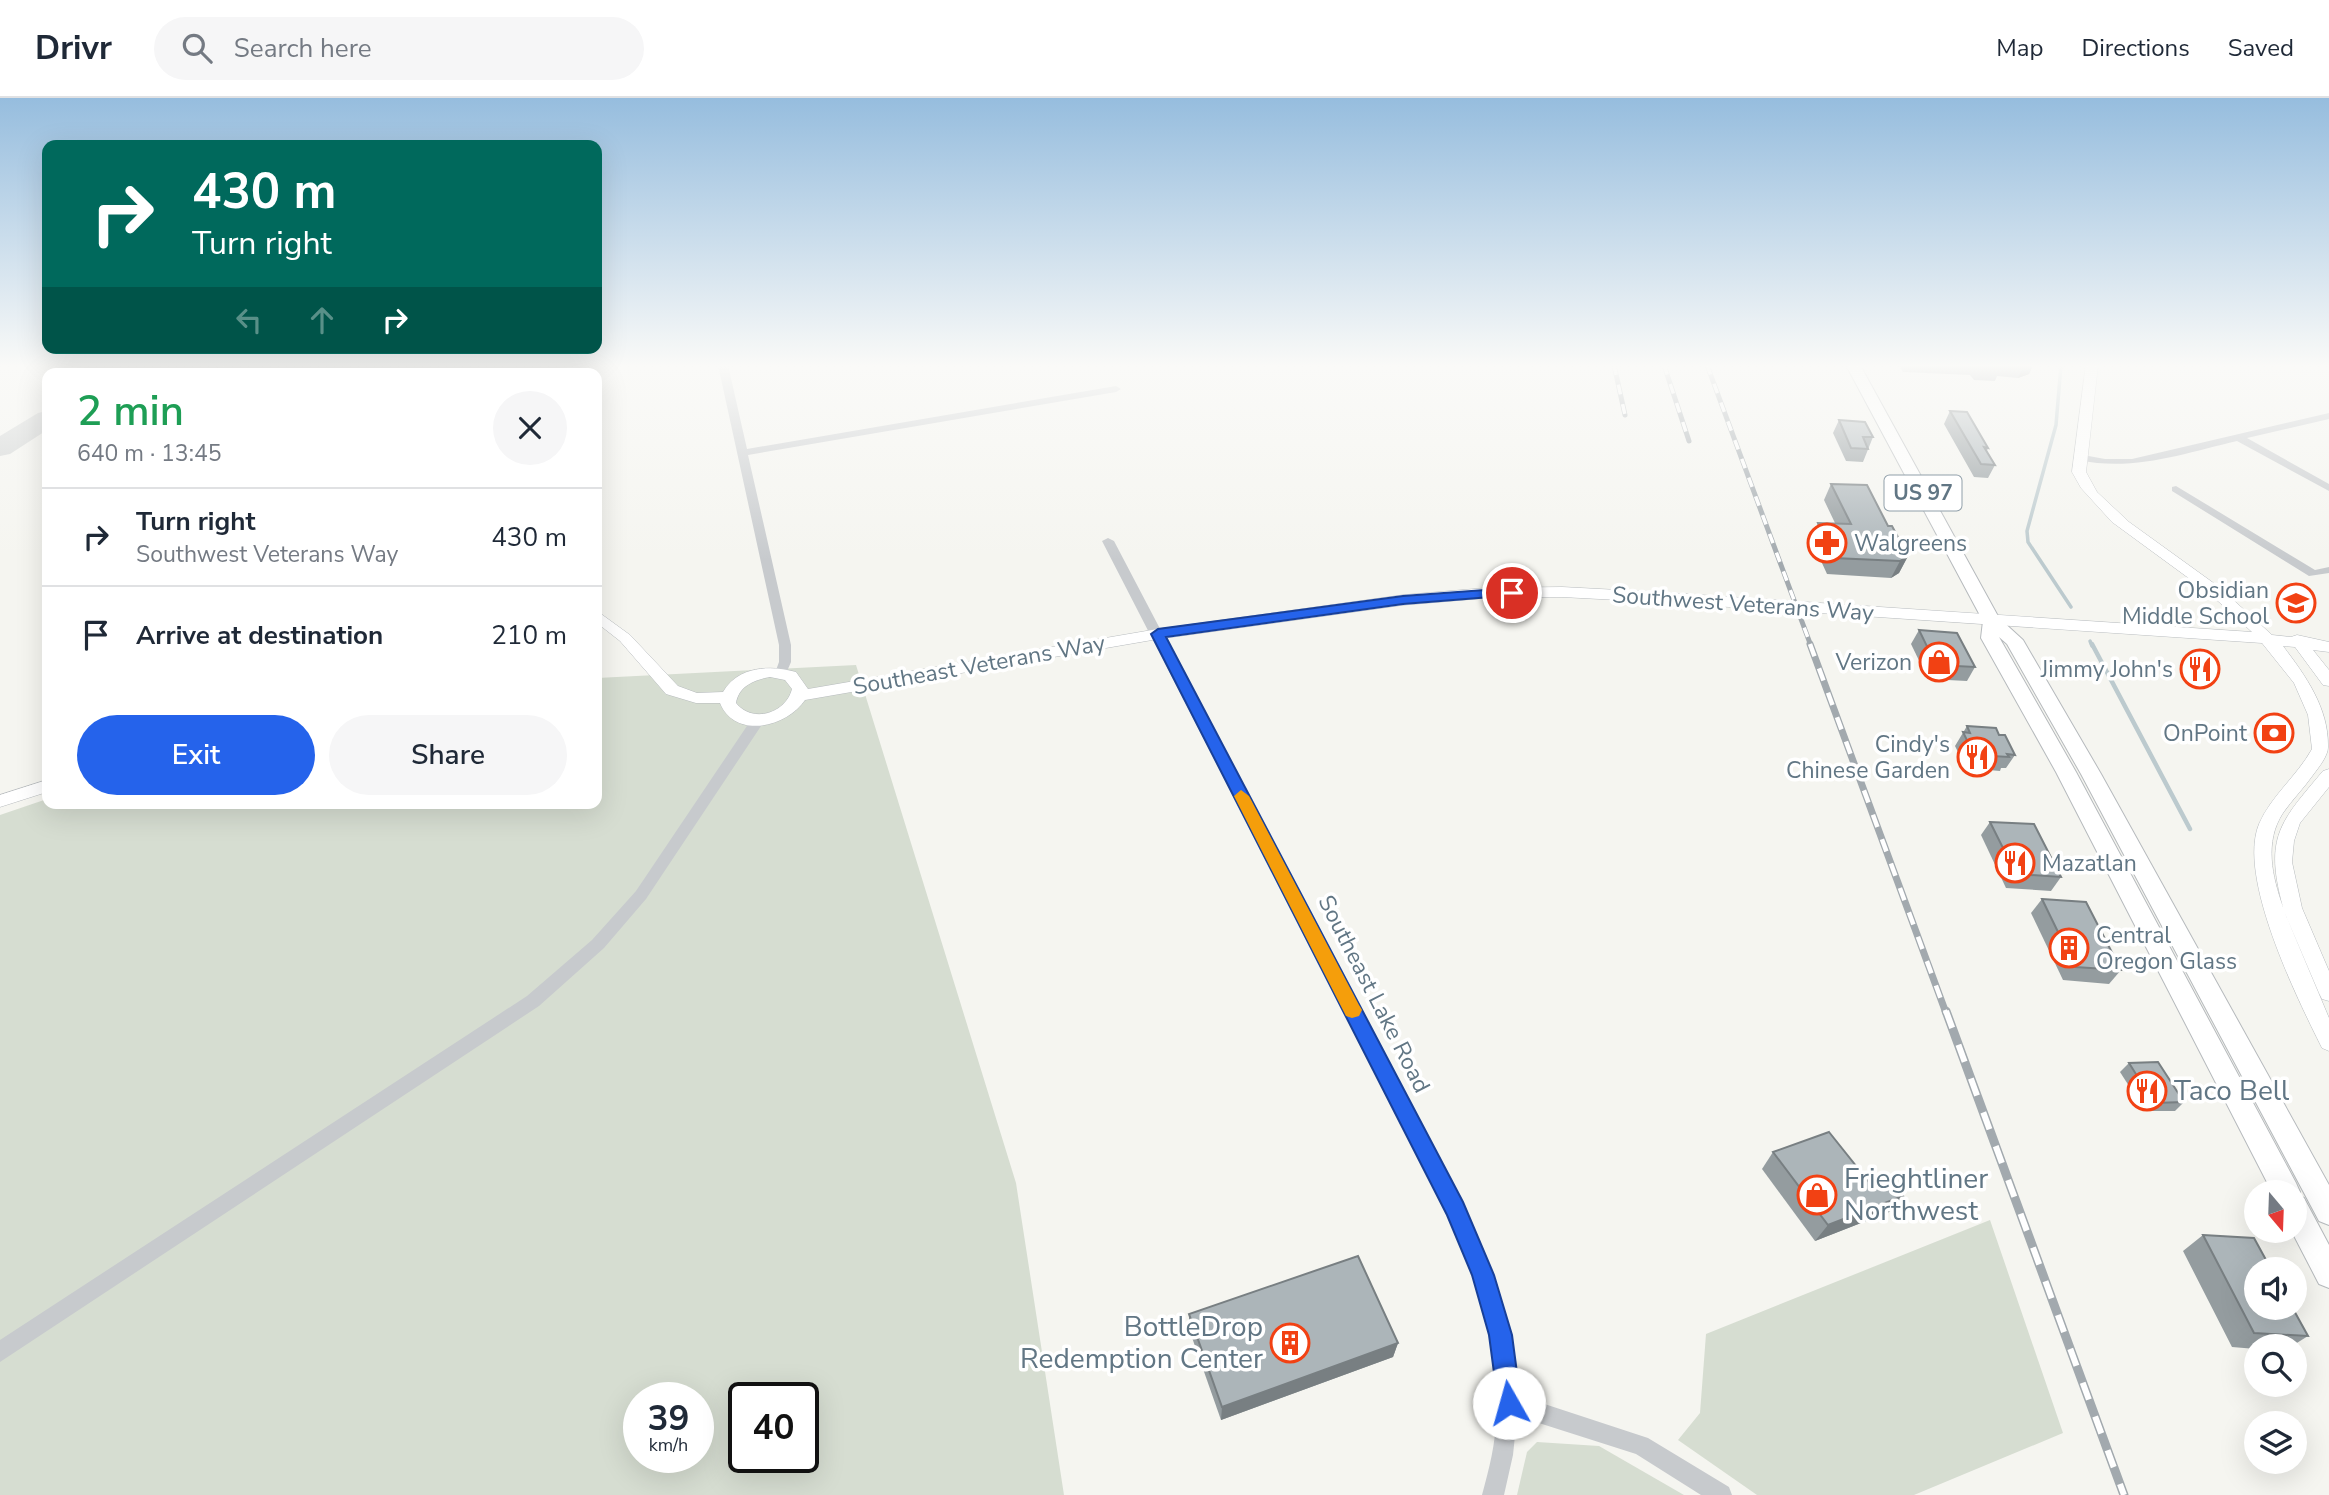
<!DOCTYPE html>
<meta charset="utf-8">
<style>
body{margin:0;font-family:"Nunito Sans",sans-serif;background:#f6f6f7;color:#1f2937;height:100vh;display:flex;flex-direction:column;font-size:26px;white-space:nowrap}
*{box-sizing:border-box;margin:0}
p{font-size:23px;color:#747a83}
.icon{flex:none;width:38px;height:38px;fill:none;stroke:currentColor;stroke-width:2;stroke-linecap:round;stroke-linejoin:round}
.map{position:relative;flex:1;overflow:hidden}
.side{position:absolute;left:42px;top:270px;width:560px;height:441px;display:flex;flex-direction:column;background:#fff;border-radius:14px;box-shadow:0 7px 28px #0002}
.side>*{flex:none}
.guide{position:absolute;left:42px;top:42px;width:560px;height:214px;border-radius:14px;box-shadow:0 7px 28px #0002;background:#00695c;color:#fff;overflow:hidden}
.needle{width:46px;rotate:161deg}
.tools{position:absolute;left:2244px;top:1082px;display:grid;gap:14px}
.tools a{display:grid;place-items:center;width:63px;height:63px;border-radius:50%;background:#fff;box-shadow:0 7px 28px #0002;font-size:35px}
.speed{position:absolute;left:623px;top:1284px;display:flex;gap:14px;font-size:35px;font-weight:700;text-align:center}
.speed>*{display:grid;place-content:center;width:91px;height:91px;border-radius:50%;background:#fff;box-shadow:0 7px 28px #0002;line-height:1}
.speed small{font-size:18px;font-weight:400}
.speed .limit{border:4px solid #111;border-radius:10px;background:#fff;color:#111}
.pin{position:absolute;display:grid;place-items:center;width:60px;height:60px;color:#fff;margin:-30px;border:4px solid #fff;border-radius:50%;box-shadow:0 2px 7px #0007}
.me{position:absolute;width:77px;margin:-38px;rotate:353deg;stroke-linejoin:round;filter:drop-shadow(0 0 5px #0008)}
.turn{display:flex;align-items:center;gap:24px;height:147px;padding:0 35px;font-size:32px}
.turn .icon{width:91px;height:91px;stroke-width:2.5}
.turn b{display:block;font-size:49px;line-height:60px}
.lanes{display:flex;align-items:center;height:66px;padding:0 35px;background:#0003;justify-content:center;gap:35px;direction:ltr}
.lanes .off{opacity:.35}
.round{display:grid;place-items:center;flex:none;width:74px;height:74px;border-radius:37px;background:#f6f6f7}
.overview{display:flex;align-items:center;justify-content:space-between;height:119px;padding:0 35px}
h1{font-size:42px;font-weight:600;line-height:52px;color:#1e9e55}
.action{display:flex;gap:14px;margin-top:auto;padding:14px 35px}
.action a{flex:1;height:80px;border-radius:42px;background:#2563eb;color:#fff;font-size:28px;font-weight:600;line-height:80px;text-align:center}
.action a+a{background:#f6f6f7;color:#1f2937}
ul{padding:0;list-style:none}
li{display:flex;align-items:center;gap:21px;height:98px;padding:0 35px;border-top:2px solid #e0e1e3}
li div{flex:1}
li b{display:block;font-size:26px}
li em{font-style:normal}
header{display:flex;align-items:center;gap:42px;box-sizing:border-box;height:98px;padding:0 35px;background:#fff;border-bottom:2px solid #e0e1e3}
header strong{font-size:33px}
nav{display:flex;gap:38px;margin-inline-start:auto;font-size:24px}
.search{width:490px;height:63px;background:#f6f6f7;display:flex;align-items:center;gap:18px;box-sizing:border-box;padding:0 24px;border-radius:38px;color:#747a83;font-size:26px}
.map>svg:first-child{display:block}
.green{fill:#d6ddd1;fill-rule:evenodd}
.lines{fill:none;stroke-linecap:round;stroke-linejoin:round}
.stream-far1{stroke:#bccace;stroke-width:3.5}
.stream{stroke:#bccace;stroke-width:4.5}
.taxiway{fill:#cccfcf;fill-rule:evenodd}
.major-casing{stroke:#b7bbbe;stroke-width:1}
.highway-casing{stroke:#b6babd;stroke-width:2}
.minor{fill:#c7cacd;fill-rule:evenodd}
.major{fill:#fff;fill-rule:evenodd}
.highway{fill:#fff;fill-rule:evenodd}
.rail-far2-casing{stroke:#a2a9ae;stroke-width:5}
.rail-far1-casing{stroke:#a2a9ae;stroke-width:7}
.rail-casing{stroke:#a2a9ae;stroke-width:9}
.rail-far2{stroke:#fff;stroke-width:3.5;stroke-dasharray:10;stroke-linecap:butt}
.rail-far1{stroke:#fff;stroke-width:4.5;stroke-dasharray:13;stroke-linecap:butt}
.rail{stroke:#fff;stroke-width:6;stroke-dasharray:18;stroke-linecap:butt}
.wall{fill:#949c9f}
.shaded-wall{fill:#787f82}
.building{fill:#acb5b9;stroke:#787f82;stroke-width:2}
.route{fill:#2563eb;stroke:#184099;stroke-width:2}
.slow{fill:#f59e0b}
.labels{text-anchor:middle;dominant-baseline:central;stroke-width:7;stroke-linejoin:round;paint-order:stroke}
.shield{fill:#fff;stroke:#909fa9;stroke-width:2}
.shield-label{font-size:21px;font-weight:bold;fill:#617684}
.poi-label{font-size:23px;fill:#617684;stroke:#fff;text-anchor:end}
.street-label{font-size:23px;fill:#617684;stroke:#fff}
.near-poi-label{font-size:28px;fill:#617684;stroke:#fff;text-anchor:start}
</style>
<header>
<strong>Drivr</strong>
<div class="search"><svg class="icon" aria-label="search" viewBox="0 0 24 24"><circle cx="10" cy="10" r="6"/><path d="M15 15l6 6"/></svg>Search here</div>
<nav><a>Map</a><a>Directions</a><a>Saved</a></nav>
</header>
<div class="map">
<svg width="2329" height="1397" viewBox="0 0 2329 1397">
<rect width="100%" height="100%" fill="#f5f5f0"/>
<g class="green">
<path d="M856 567 1016 1085 1064 1397H0V717L47 701V705H597V580ZM639 1300H698V1360H639ZM744 1300H803V1360H744Z"/>
<path d="M1990 1122 2063 1335 1914 1397H1757L1678 1342 1700 1315 1706 1236Z"/>
<path d="M1537 1344 1599 1348 1684 1397H1517L1527 1354Z"/>
</g>
<g class="lines">
<g class="stream-far1">
<path d="M2061 267 2056 327 2027 433 2028 444 2071 509"/>
<path d="M2090 543 2092 548"/>
</g>
<path class="stream" d="M2092 546 2190 731"/>
<path class="taxiway" d="M47 313V332L10 356 0 358V338L38 315Z"/>
<defs>
<g id="major">
<path d="M219 267H231L229 275H217Z"/>
<path d="M2086 267H2098L2086 374 2097 394 2129 424 2219 489 2272 537 2291 539 2297 537 2329 544V554L2313 552 2329 572V588L2323 587 2295 549 2283 548C2305 577 2329 610 2328 649 2328 658 2319 669 2313 677 2304 690 2292 702 2283 715 2264 744 2272 778 2283 809 2264 739 2280 724 2323 673L2329 671V689L2300 725 2294 743 2292 764 2302 810 2329 873V903L2322 901 2319 895 2284 813 2329 920V953L2322 950C2297 900 2237 779 2259 726 2271 698 2297 678 2312 651L2308 617 2294 585 2262 545 1656 504 1562 499 1486 500 1403 507 1158 541 805 602C787 629 735 642 720 605H696L666 596 620 543 597 525V513L630 537 678 588 697 595 723 594C738 568 770 567 796 574L808 591 1158 531 1403 497 1486 490 1562 489 1656 494 2252 534 2209 495 2112 424 2081 390 2072 374ZM770 579 785 582 792 591C786 615 753 626 736 605 739 588 754 582 770 579Z"/>
<path d="M47 682V694L0 709V697Z"/>
</g>
<path id="highway" d="M1846 267H1860L1999 520 2023 542 2101 676 2329 1087V1127L2319 1123 2081 676 2007 546 1999 539 2076 674 2296 1085 2300 1094 2298 1098 2304 1100 2329 1147V1190L2319 1186 2291 1132H2294V1094H2272L2056 674 1981 540 1983 523Z"/>
</defs>
<use href="#major" class="major-casing"/>
<use href="#highway" class="highway-casing"/>
<g class="minor">
<path d="M718 267H728L747 351 1116 288 1121 291 1116 294 748 357 791 547V564L785 578 781 579 775 575 779 564V547Z"/>
<path d="M2329 315V321L2247 340 2329 386V393L2237 343C2185 355 2133 374 2079 362L2078 360 2083 357 2105 361H2132Z"/>
<path d="M2176 388 2315 472 2329 469V475L2309 478 2172 393V389Z"/>
<path d="M1108 440 1114 443 1461 1105C1488 1166 1516 1230 1517 1297L1648 1340 1729 1389 1732 1397H1701L1636 1356 1517 1318 1513 1357 1504 1397H1482C1489 1371 1496 1345 1496 1318 1499 1246 1475 1181 1448 1116L1102 443Z"/>
<path d="M758 618 765 622 646 801 604 850 539 908 0 1264V1242L527 898 592 842 636 793 753 619Z"/>
</g>
<use href="#major" class="major"/>
<use href="#highway" class="highway"/>
<defs>
<g id="rail-far2">
<path d="M1614 267 1625 317"/>
<path d="M1664 267 1689 343"/>
<path d="M1707 267 1811 548"/>
</g>
<path id="rail-far1" d="M1810 546 1946 915"/>
<path id="rail" d="M1946 913 2124 1397"/>
</defs>
<use href="#rail-far2" class="rail-far2-casing"/>
<use href="#rail-far1" class="rail-far1-casing"/>
<use href="#rail" class="rail-casing"/>
<use href="#rail-far2" class="rail-far2"/>
<use href="#rail-far1" class="rail-far1"/>
<use href="#rail" class="rail"/>
</g>
<g class="wall">
<path d="M1899 267H2033L2029 276 2018 280 1997 278 1995 283 1974 282 1970 277 1903 274Z"/>
<path d="M1950 313 1988 350 1987 353 1995 367 1988 380 1974 379 1944 326Z"/>
<path d="M1839 322 1873 339 1863 364 1846 363 1833 335Z"/>
<path d="M1831 386 1888 428 1908 458 1899 475 1891 480 1827 476 1811 441 1818 425H1835L1824 402Z"/>
<path d="M1919 532 1975 569 1967 583 1928 581 1911 546Z"/>
<path d="M1967 628 1999 637 2015 657 2006 670H2001L2000 673 1966 670 1955 648Z"/>
<path d="M1990 724 2061 779 2051 793 2006 790 1981 737Z"/>
<path d="M2042 801 2121 872 2109 886 2063 882 2031 815Z"/>
<path d="M2129 965 2184 1004 2175 1013H2145L2120 974Z"/>
<path d="M1773 1054 1889 1114 1815 1143 1762 1071Z"/>
<path d="M2203 1137 2308 1238 2292 1248H2256V1251L2232 1249 2183 1153Z"/>
<path d="M1189 1216 1398 1245 1393 1259 1221 1322 1189 1231Z"/>
</g>
<g class="shaded-wall">
<path d="M2024 267H2033L2029 276 2018 280Z"/>
<path d="M1908 458 1899 475 1891 480 1900 463Z"/>
<path d="M1903 1098 1889 1114 1815 1143 1828 1127Z"/>
<path d="M1398 1245 1393 1259 1221 1322 1222 1309Z"/>
</g>
<g class="building">
<path d="M1950 313 1967 314 1988 350 1984 349 1995 367 1981 366Z"/>
<path d="M1839 322 1865 324 1873 339H1863L1868 351 1851 350Z"/>
<path d="M1831 386 1867 387 1888 428H1892L1908 458 1900 463 1834 460 1818 425 1851 426Z"/>
<path d="M1919 532 1957 535 1975 569 1936 567Z"/>
<path d="M1967 628 1996 630 1999 637H2005L2015 657 2007 656 2009 659 1974 657 1963 634 1970 635Z"/>
<path d="M1990 724 2034 726 2061 779 2016 776Z"/>
<path d="M2042 801 2086 804 2121 872 2075 869Z"/>
<path d="M2158 964 2184 1004 2154 1005 2129 965Z"/>
<path d="M1829 1034 1869 1084 1886 1078 1903 1098 1828 1127 1773 1054Z"/>
<path d="M2203 1137 2254 1140 2271 1171H2256V1209H2292L2308 1238 2254 1235Z"/>
<path d="M1358 1158 1398 1245 1222 1309 1189 1216Z"/>
</g>
<linearGradient id="sky" x2="0" y2="1"><stop stop-color="#96bdde"/><stop offset="0.58" stop-color="#fafaf8"/><stop offset="1" stop-color="#fafaf8" stop-opacity="0"/></linearGradient>
<rect width="2329" height="462" fill="url(#sky)"/>
<path class="route" d="M1512 490 1518 495 1516 497 1403 506 1166 539 1463 1104 1494 1177 1512 1237 1521 1305 1517 1313 1509 1316 1501 1313 1498 1305 1489 1237 1472 1177 1447 1117 1151 536 1158 531 1403 498Z"/>
<path class="slow" d="M1241 692 1249 698 1359 907 1362 912 1359 918 1352 920 1346 918 1234 698Z"/>
<defs>
<symbol id="pharmacy-ring" viewBox="-11 -11 22 22"><circle r="9.5" fill="#fff" stroke="#f24113" stroke-width="1.5"/><path d="M-2-6h4v4h4v4h-4v4h-4v-4h-4v-4h4Z" fill="#f24113"/></symbol>
<symbol id="school-ring" viewBox="-11 -11 22 22"><circle r="9.5" fill="#fff" stroke="#f24113" stroke-width="1.5"/><path d="M0-5L7-2L0 1L-7-2ZM-4 1L0 2.5L4 1V4Q0 6-4 4Z" fill="#f24113"/></symbol>
<symbol id="shop-ring" viewBox="-11 -11 22 22"><circle r="9.5" fill="#fff" stroke="#f24113" stroke-width="1.5"/><path d="M-5-2.5h2.3a2.7 3.5 0 0 1 5.4 0H5L5.5 6h-11ZM-1.5-2.5h3a1.5 2.3 0 0 0-3 0Z" fill="#f24113"/></symbol>
<symbol id="restaurant-ring" viewBox="-11 -11 22 22"><circle r="9.5" fill="#fff" stroke="#f24113" stroke-width="1.5"/><path d="M-5-6h1v4h1v-4h1v4h1v-4h1v5L-1.5 .5V6h-2V.5L-5-1ZM5-6V6H3V1.5H1.5Q1.5-4 5-6Z" fill="#f24113"/></symbol>
<symbol id="bank-ring" viewBox="-11 -11 22 22"><circle r="9.5" fill="#fff" stroke="#f24113" stroke-width="1.5"/><path d="M-6-4H6V4H-6ZM0-2.3a2.3 2.3 0 1 0 0 4.6a2.3 2.3 0 1 0 0-4.6Z" fill="#f24113"/></symbol>
<symbol id="building-ring" viewBox="-11 -11 22 22"><circle r="9.5" fill="#fff" stroke="#f24113" stroke-width="1.5"/><path d="M-4-6H4V6H1V3H-1V6H-4ZM-2.5-4.3h1.7v1.8h-1.7ZM.8-4.3h1.7v1.8H.8ZM-2.5-1h1.7V.8h-1.7ZM.8-1h1.7V.8H.8Z" fill="#f24113"/></symbol>
</defs>
<g fill-rule="evenodd">
<use href="#pharmacy-ring" x="1805" y="423" width="44" height="44"/>
<use href="#school-ring" x="2274" y="483" width="44" height="44"/>
<use href="#shop-ring" x="1917" y="542" width="44" height="44"/>
<use href="#restaurant-ring" x="2178" y="549" width="44" height="44"/>
<use href="#bank-ring" x="2252" y="613" width="44" height="44"/>
<use href="#restaurant-ring" x="1955" y="637" width="44" height="44"/>
<use href="#restaurant-ring" x="1993" y="743" width="44" height="44"/>
<use href="#building-ring" x="2047" y="828" width="44" height="44"/>
<use href="#restaurant-ring" x="2125" y="971" width="44" height="44"/>
<use href="#shop-ring" x="1795" y="1075" width="44" height="44"/>
<use href="#building-ring" x="1268" y="1223" width="44" height="44"/>
</g>
<g class="labels">
<rect class="shield" x="1884.5" y="377.5" width="77" height="35" rx="5"/>
<g class="shield-label">
<text x="1923" y="395">US 97</text>
</g>
<g class="poi-label">
<text x="1854" y="445" text-anchor="start">Walgreens</text>
<text x="2269" y="492">Obsidian<tspan x="2269" dy="26">Middle School</tspan></text>
<text x="1912" y="564">Verizon</text>
<text x="2173" y="571">Jimmy John's</text>
<text x="2247" y="635">OnPoint</text>
<text x="1950" y="646">Cindy's<tspan x="1950" dy="26">Chinese Garden</tspan></text>
<text x="2042" y="765" text-anchor="start">Mazatlan</text>
<text x="2096" y="837" text-anchor="start">Central<tspan x="2096" dy="26">Oregon Glass</tspan></text>
</g>
<g class="street-label">
<text transform="translate(1743 506) rotate(4)">Southwest Veterans Way</text>
<text transform="translate(979 567) rotate(-10)">Southeast Veterans Way</text>
<text transform="translate(1374 896) rotate(63)">Southeast Lake Road</text>
</g>
<g class="near-poi-label">
<text x="2174" y="993">Taco Bell</text>
<text x="1844" y="1081">Frieghtliner<tspan x="1844" dy="32">Northwest</tspan></text>
<text x="1263" y="1229" text-anchor="end">BottleDrop<tspan x="1263" dy="32">Redemption Center</tspan></text>
</g>
</g>
</svg>
<div class="tools">
<a><svg class="needle" viewBox="-14 -14 28 28"><path d="M0-13l5 13h-10z" fill="#e53935"/><path d="M0 13l5-13h-10z" fill="#747a83"/></svg></a>
<a><svg class="icon" aria-label="sound" viewBox="0 0 24 24"><path d="M4 9h4l5-4v14l-5-4H4zM17 9q2 3 0 6"/></svg></a>
<a><svg class="icon" aria-label="search" viewBox="0 0 24 24"><circle cx="10" cy="10" r="6"/><path d="M15 15l6 6"/></svg></a>
<a><svg class="icon" aria-label="layers" viewBox="0 0 24 24"><path d="M12 4l9 5-9 5-9-5zM3 14l9 5 9-5"/></svg></a>
</div>
<div class="speed"><div>39<small>km/h</small></div><div class="limit">40</div></div>
<div class="pin" style="left:1512px;top:495px;background:#d93025"><svg class="icon" aria-label="arrive" viewBox="0 0 24 24"><path d="M6 21V4h12l-3 4 3 4H6"/></svg></div>
<svg class="me" style="left:1509px;top:1305px" viewBox="-20 -20 40 40"><circle r="19" fill="#fff"/><path d="M0-13L10 11 0 6-10 11z" fill="#2563eb"/></svg>
<div class="guide">
<div class="turn"><svg class="icon" aria-label="right" viewBox="0 0 24 24"><path d="M7 20v-9h11M14 6l5 5-5 5"/></svg><div><b>430 m</b>Turn right</div></div>
<div class="lanes"><svg class="icon off" aria-label="left" viewBox="0 0 24 24"><path d="M17 20v-9H6M10 6l-5 5 5 5"/></svg><svg class="icon off" aria-label="ahead" viewBox="0 0 24 24"><path d="M12 20V5M6 11l6-6 6 6"/></svg><svg class="icon" aria-label="right" viewBox="0 0 24 24"><path d="M7 20v-9h11M14 6l5 5-5 5"/></svg></div>
</div>
<section class="side">
<div class="overview"><div><h1>2 min</h1><p>640 m · 13:45</p></div><a class="round"><svg class="icon" aria-label="close" viewBox="0 0 24 24"><path d="M6 6l12 12M18 6L6 18"/></svg></a></div>
<ul>
<li><svg class="icon" aria-label="right" viewBox="0 0 24 24"><path d="M7 20v-9h11M14 6l5 5-5 5"/></svg><div><b>Turn right</b><p>Southwest Veterans Way</p></div><em>430 m</em></li>
<li><svg class="icon" aria-label="arrive" viewBox="0 0 24 24"><path d="M6 21V4h12l-3 4 3 4H6"/></svg><div><b>Arrive at destination</b></div><em>210 m</em></li>
</ul>
<div class="action"><a>Exit</a><a>Share</a></div>
</section>
</div>
